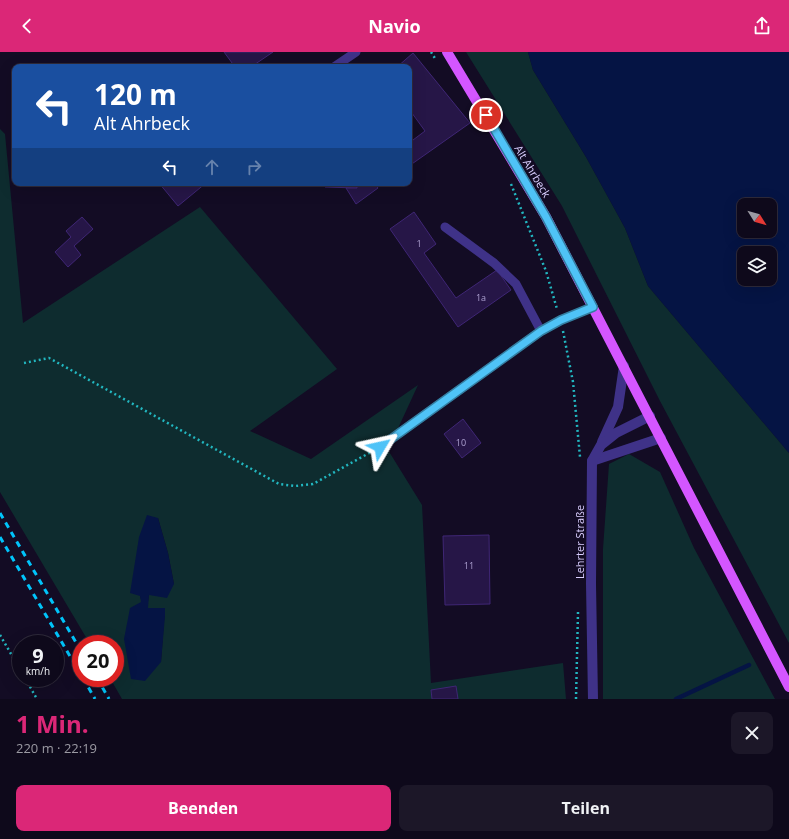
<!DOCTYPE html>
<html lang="de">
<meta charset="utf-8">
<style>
body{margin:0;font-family:"Open Sans",sans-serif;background:#1c1728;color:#f1f3f6;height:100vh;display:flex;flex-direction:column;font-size:15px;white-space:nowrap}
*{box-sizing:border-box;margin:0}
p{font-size:13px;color:#9b9aa3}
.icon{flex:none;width:22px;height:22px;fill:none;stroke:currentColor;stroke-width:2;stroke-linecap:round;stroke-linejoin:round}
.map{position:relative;height:647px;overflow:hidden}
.side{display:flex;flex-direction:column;background:#0e091b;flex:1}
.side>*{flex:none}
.hud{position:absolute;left:12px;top:12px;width:400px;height:122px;border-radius:8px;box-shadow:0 4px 16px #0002,0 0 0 1px #2e2a3a;background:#1a4fa0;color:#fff;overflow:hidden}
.needle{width:26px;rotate:127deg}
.buttons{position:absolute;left:737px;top:146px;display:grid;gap:8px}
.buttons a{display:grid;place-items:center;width:40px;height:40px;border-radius:8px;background:#0e091b;box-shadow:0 4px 16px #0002,0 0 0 1px #2e2a3a;font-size:20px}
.speed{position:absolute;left:12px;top:583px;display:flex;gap:8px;font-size:20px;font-weight:700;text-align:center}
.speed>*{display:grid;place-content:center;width:52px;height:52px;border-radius:50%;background:#0e091b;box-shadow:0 4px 16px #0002,0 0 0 1px #2e2a3a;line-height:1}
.speed small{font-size:10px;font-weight:400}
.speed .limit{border:6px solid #d22;background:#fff;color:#111}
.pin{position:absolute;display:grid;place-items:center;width:34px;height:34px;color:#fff;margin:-17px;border:2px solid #fff;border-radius:50%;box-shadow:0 1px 4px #0007}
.me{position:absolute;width:44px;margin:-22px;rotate:54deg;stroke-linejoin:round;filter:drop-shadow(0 0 3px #0008)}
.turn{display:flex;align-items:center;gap:14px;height:84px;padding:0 16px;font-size:18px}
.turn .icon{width:52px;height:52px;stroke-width:2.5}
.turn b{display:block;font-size:28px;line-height:34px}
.lanes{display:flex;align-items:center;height:38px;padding:0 16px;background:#0003;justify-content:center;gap:20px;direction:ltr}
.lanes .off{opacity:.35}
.round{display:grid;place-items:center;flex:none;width:42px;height:42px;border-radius:8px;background:#1c1728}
.headline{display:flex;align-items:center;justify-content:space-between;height:68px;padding:0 16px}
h1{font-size:24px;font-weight:700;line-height:30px;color:#db2777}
.action{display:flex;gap:8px;margin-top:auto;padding:8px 16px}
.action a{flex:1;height:46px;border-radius:8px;background:#db2777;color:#fff;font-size:16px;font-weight:700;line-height:46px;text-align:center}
.action a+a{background:#1c1728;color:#f1f3f6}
header{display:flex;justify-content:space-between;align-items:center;height:52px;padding:0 16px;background:#db2777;color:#fff;font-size:18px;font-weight:700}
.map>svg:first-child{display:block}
.green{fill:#0e2c2f;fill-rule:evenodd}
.water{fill:#051444;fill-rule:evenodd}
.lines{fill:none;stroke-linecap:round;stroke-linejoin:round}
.stream{stroke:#051444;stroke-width:4.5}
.building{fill:#261647;stroke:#3f2675}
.path{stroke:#22b7c0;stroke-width:2.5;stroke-dasharray:2 3;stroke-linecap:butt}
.service{stroke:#3f3288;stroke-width:9}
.minor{stroke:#3f3288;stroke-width:10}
.primary{stroke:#d456ff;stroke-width:10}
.rail{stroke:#00c4fa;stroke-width:3;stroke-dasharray:6 5;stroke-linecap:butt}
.route-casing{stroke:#337fa1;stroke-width:10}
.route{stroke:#4fc3f7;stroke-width:7}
.labels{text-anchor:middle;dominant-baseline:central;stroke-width:4;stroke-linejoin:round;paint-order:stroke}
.number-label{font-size:9px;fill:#ada1d1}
.street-label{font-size:11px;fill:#dacfff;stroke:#130c24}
</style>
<header><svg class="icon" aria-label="back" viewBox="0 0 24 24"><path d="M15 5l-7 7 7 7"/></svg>Navio<svg class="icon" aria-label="share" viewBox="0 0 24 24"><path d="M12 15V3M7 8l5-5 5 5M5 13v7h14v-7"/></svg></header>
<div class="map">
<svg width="789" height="647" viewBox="0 0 789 647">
<rect width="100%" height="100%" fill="#130c24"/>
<g class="green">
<path d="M466 0H528L533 18 586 105 625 176 648 234 789 401V591L660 349 562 154Z"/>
<path d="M0 77 5 82 23 271 200 155 337 317 250 379 311 407 418 333 388 398 422 453 431 631 563 611 566 647H122L110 626H115V592H90L0 440ZM158 466 168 501 174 532 149 543 147 556H165L161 610 140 544Z"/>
<path d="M629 402 660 420 694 496 775 647H603V497L609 412Z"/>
</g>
<g class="water">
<path d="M528 0H789V401L648 234 625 176 586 105 533 18ZM744 153H770V179H744ZM744 201H770V227H744Z"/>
<path d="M147 463 158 466 168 501 174 532 167 546 149 543 148 556H165V564L161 610 145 629 131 627 124 587 130 556 141 550 140 544 130 541 139 485Z"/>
</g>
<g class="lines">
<path class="stream" d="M676 647 749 613"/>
</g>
<g class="building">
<path d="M224 0H273L251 15H235Z"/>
<path d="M413 1 470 71 409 114V91L425 79 409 57V15H397Z"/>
<path d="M159 131H206L178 154Z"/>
<path d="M325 131H357V136L325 135Z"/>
<path d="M357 131H374L378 136 356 152 346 136H357Z"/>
<path d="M414 160 436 192 424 201 456 246 497 218 511 238 458 275 390 177Z"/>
<path d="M82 165 93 177 74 194 81 203 68 215 55 200 71 185 66 179Z"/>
<path d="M463 367 481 391 462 406 444 382Z"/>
<path d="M489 483 490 552 445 553 443 484Z"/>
<path d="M456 634 458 647H432L431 638Z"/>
</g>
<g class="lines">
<g class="path">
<path d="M431 0 436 8"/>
<path d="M511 132 546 219 557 257"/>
<path d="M563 279 573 330 580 405"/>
<path d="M24 311 49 306 279 432 295 434 313 432 371 400"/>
<path d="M0 583 21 619"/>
<path d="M25 626 37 647"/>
<path d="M576 647 578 560"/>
</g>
<g class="service">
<path d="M334 15 356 0"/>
<path d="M445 175 494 211 516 232 541 279"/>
<path d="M380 395 541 279 561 268 593 255"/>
</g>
<g class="minor">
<path d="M602 390 618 355 624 314"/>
<path d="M592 409 661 386"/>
<path d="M593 647 591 532 592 409 601 393 616 381 650 364"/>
</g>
<path class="primary" d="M447 0 546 165 789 635"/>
<g class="rail">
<path d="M0 461 81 599"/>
<path d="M0 485 81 623"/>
<path d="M83 626 95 647"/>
<path d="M97 626 109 647"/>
</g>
</g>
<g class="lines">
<defs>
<path id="route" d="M380 395 541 279 561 268 593 255 546 165 486 63"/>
</defs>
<use href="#route" class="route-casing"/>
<use href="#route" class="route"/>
</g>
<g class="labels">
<g class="number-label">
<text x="419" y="191">1</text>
<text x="481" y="245">1a</text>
<text x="461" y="390">10</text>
<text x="469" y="513">11</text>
</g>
<g class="street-label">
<text transform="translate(533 119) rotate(59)">Alt Ahrbeck</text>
<text transform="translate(579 490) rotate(-90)">Lehrter Straße</text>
</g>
</g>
</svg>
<div class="buttons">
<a><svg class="needle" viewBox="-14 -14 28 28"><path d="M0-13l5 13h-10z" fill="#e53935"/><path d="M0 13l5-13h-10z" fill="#9b9aa3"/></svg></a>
<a><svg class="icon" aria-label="layers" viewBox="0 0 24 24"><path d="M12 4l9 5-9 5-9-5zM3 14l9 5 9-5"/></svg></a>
</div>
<div class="speed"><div>9<small>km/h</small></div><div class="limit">20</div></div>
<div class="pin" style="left:486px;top:63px;background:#d93025"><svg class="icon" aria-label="arrive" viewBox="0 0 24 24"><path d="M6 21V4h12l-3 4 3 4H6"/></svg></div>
<svg class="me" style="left:380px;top:395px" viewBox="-20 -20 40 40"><path d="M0-17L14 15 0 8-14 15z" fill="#4fc3f7" stroke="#fff" stroke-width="4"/></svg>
<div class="hud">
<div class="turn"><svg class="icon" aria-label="left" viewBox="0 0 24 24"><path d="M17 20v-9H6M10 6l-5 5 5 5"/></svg><div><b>120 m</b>Alt Ahrbeck</div></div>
<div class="lanes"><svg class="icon" aria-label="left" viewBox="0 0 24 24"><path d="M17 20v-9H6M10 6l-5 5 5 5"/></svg><svg class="icon off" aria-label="ahead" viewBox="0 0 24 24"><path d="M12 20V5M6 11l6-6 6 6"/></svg><svg class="icon off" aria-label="right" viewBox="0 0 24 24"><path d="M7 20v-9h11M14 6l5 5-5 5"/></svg></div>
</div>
</div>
<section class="side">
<div class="headline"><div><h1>1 Min.</h1><p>220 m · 22:19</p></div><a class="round"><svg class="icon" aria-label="close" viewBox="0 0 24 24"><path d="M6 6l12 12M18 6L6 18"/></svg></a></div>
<div class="action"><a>Beenden</a><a>Teilen</a></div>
</section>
